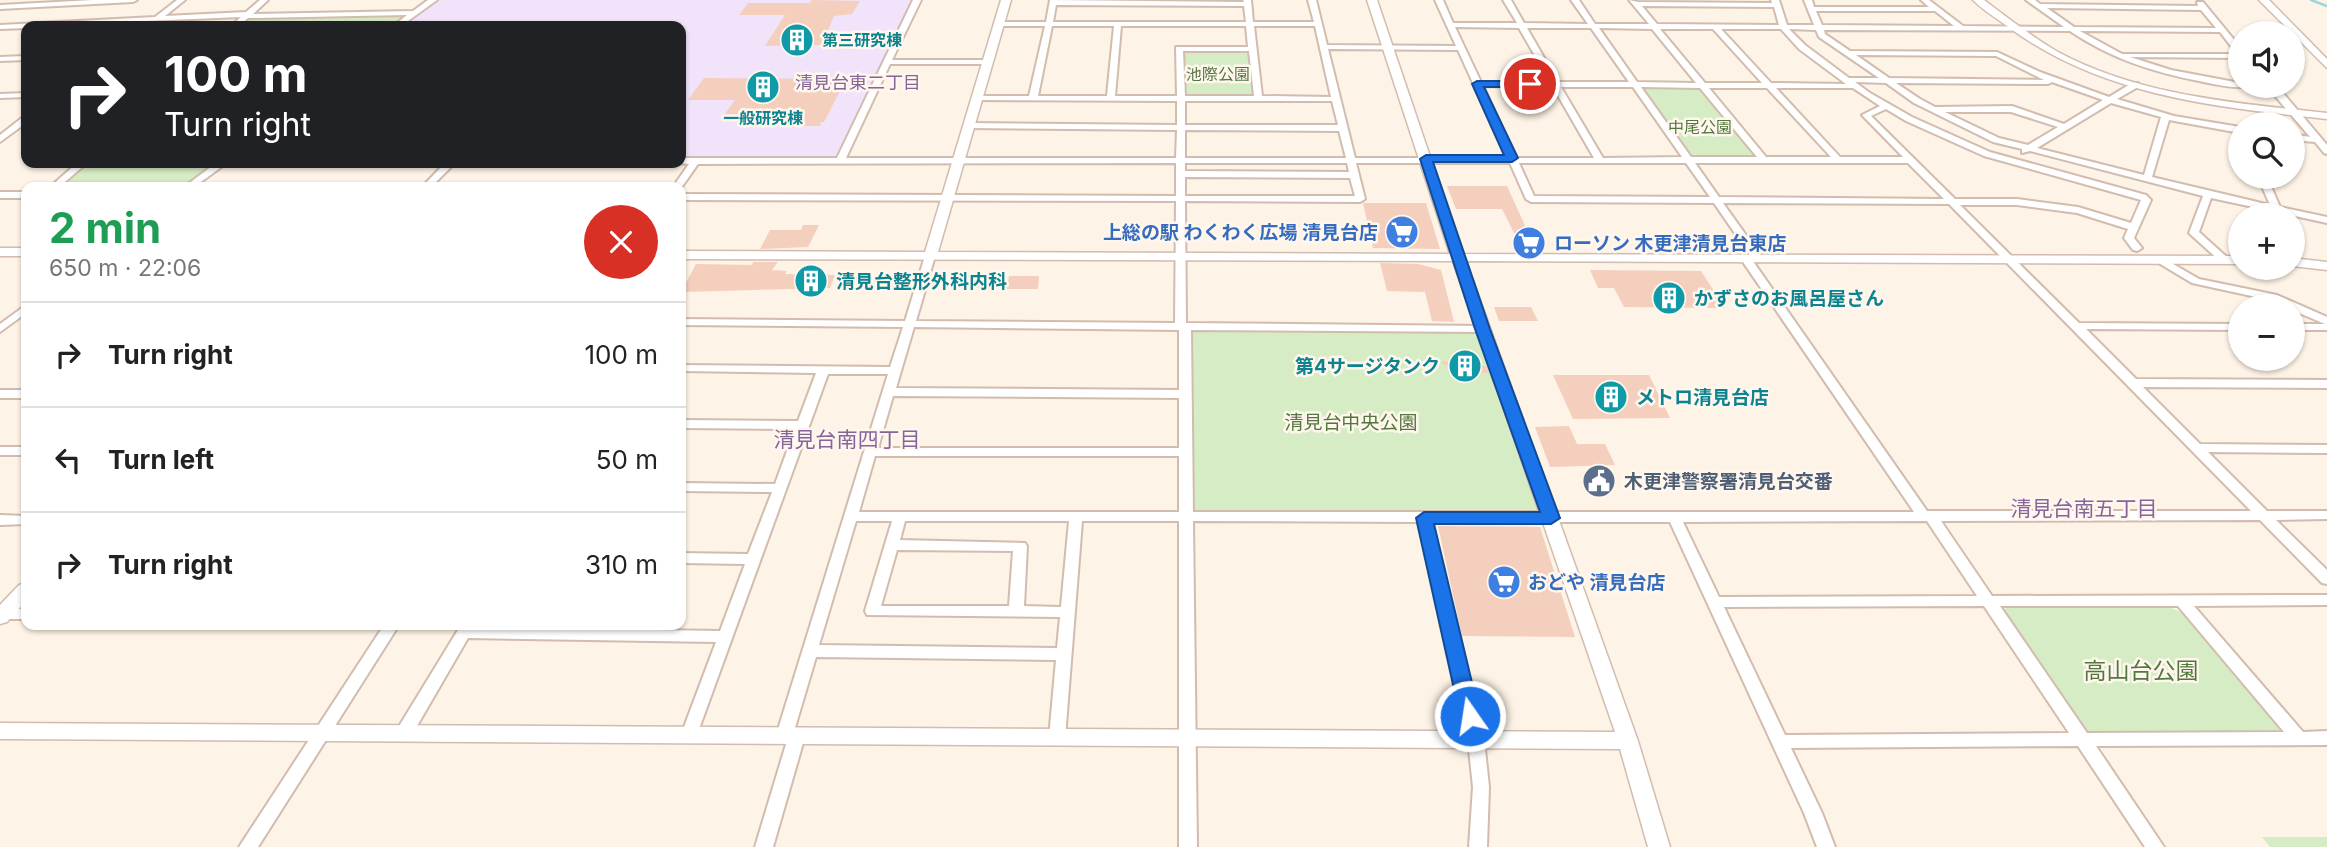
<!DOCTYPE html>
<meta charset="utf-8">
<style>
body{margin:0;font-family:Inter,"Noto Sans JP",sans-serif;background:#f6f6f6;color:#222;height:100vh;display:flex;flex-direction:column;font-size:26px;white-space:nowrap}
*{box-sizing:border-box;margin:0}
p{font-size:23px;color:#767676}
.icon{flex:none;width:38px;height:38px;fill:none;stroke:currentColor;stroke-width:2;stroke-linecap:round;stroke-linejoin:round}
.map{position:relative;flex:1;overflow:hidden}
.panel{position:absolute;left:21px;top:182px;width:665px;height:448px;display:flex;flex-direction:column;background:#fff;border-radius:14px;box-shadow:0 2px 5px #0004}
.panel>*{flex:none}
.banner{position:absolute;left:21px;top:21px;width:665px;height:147px;border-radius:14px;box-shadow:0 2px 5px #0004;background:#202124;color:#fff;overflow:hidden}
.controls{position:absolute;left:2228px;top:21px;display:grid;gap:14px}
.controls a{display:grid;place-items:center;width:77px;height:77px;border-radius:50%;background:#fff;box-shadow:0 2px 5px #0004;font-size:35px}
.pin{position:absolute;display:grid;place-items:center;width:60px;height:60px;color:#fff;margin:-30px;border:4px solid #fff;border-radius:50%;box-shadow:0 2px 7px #0007}
.me{position:absolute;width:77px;margin:-38px;rotate:347deg;stroke-linejoin:round;filter:drop-shadow(0 0 5px #0008)}
.turn{display:flex;align-items:center;gap:24px;height:147px;padding:0 28px;font-size:32px}
.turn .icon{width:91px;height:91px;stroke-width:2.5}
.turn b{display:block;font-size:49px;line-height:60px}
.round{display:grid;place-items:center;flex:none;width:74px;height:74px;border-radius:37px;background:#f6f6f6}
.head{display:flex;align-items:center;justify-content:space-between;height:119px;padding:0 28px}
h1{font-size:42px;font-weight:700;line-height:52px;color:#1e9e55}
ul{padding:0;list-style:none}
li{display:flex;align-items:center;gap:21px;height:105px;padding:0 28px;border-top:2px solid #e0e0e0}
li div{flex:1}
li b{display:block;font-size:26px}
li em{font-style:normal}
.map>svg:first-child{display:block}
.education{fill:#f0e3fa}
.green{fill:#d6ecc4}
.lines{fill:none;stroke-linecap:round;stroke-linejoin:round}
.stream{stroke:#9fd5da;stroke-width:2.5}
.building{fill:#f4cfbd}
.minor-casing{stroke:#d2bcae;stroke-width:4}
.tertiary-casing{stroke:#d2bcae;stroke-width:3}
.minor{fill:#fff;fill-rule:evenodd}
.tertiary{fill:#fff;fill-rule:evenodd}
.route{fill:#1a73e8;stroke:#114b97;stroke-width:2}
.labels{text-anchor:middle;dominant-baseline:central;stroke-width:5;stroke-linejoin:round;paint-order:stroke}
.far-culture-label{font-size:16px;font-weight:bold;fill:#0d838f;stroke:#fff7ee;text-anchor:start}
.far-park-label{font-size:16px;fill:#52783e;stroke:#fff7ee}
.far-neighbourhood-label{font-size:18px;fill:#86659b;stroke:#fff7ee}
.shop-label{font-size:19px;font-weight:bold;fill:#366cbe;stroke:#fff7ee;text-anchor:start}
.culture-label{font-size:19px;font-weight:bold;fill:#0d838f;stroke:#fff7ee;text-anchor:start}
.park-label{font-size:19px;fill:#52783e;stroke:#fff7ee}
.service-label{font-size:19px;font-weight:bold;fill:#4e5e75;stroke:#fff7ee;text-anchor:start}
.neighbourhood-label{font-size:21px;fill:#86659b;stroke:#fff7ee}
.near-park-label{font-size:23px;fill:#52783e;stroke:#fff7ee}
</style>
<div class="map">
<svg width="2327" height="847" viewBox="0 0 2327 847">
<rect width="100%" height="100%" fill="#fdf3e6"/>
<path class="education" d="M438 0H911L837 157H681V26H402Z"/>
<g class="green">
<path d="M408 15 392 26H239L249 18Z"/>
<path d="M1179 49H1253L1258 99H1181Z"/>
<path d="M1635 84 1702 85 1763 159H1687Z"/>
<path d="M88 163H215L182 187H61Z"/>
<path d="M1190 330 1477 332 1545 514 1193 512Z"/>
<path d="M2166 606 2183 613 2281 729 2272 735 2096 736 2080 727 2002 613 2007 607Z"/>
<path d="M2262 837H2327V847H2270Z"/>
</g>
<g class="lines">
<path class="stream" d="M2311 0 2327 6"/>
</g>
<g class="building">
<path d="M812 0 860 1 852 14 834 16 822 45 765 46 785 15H739L748 3H810Z"/>
<path d="M704 78 850 79 844 91H840L824 122H821L820 126H807L770 125 774 119 722 118 735 100H688Z"/>
<path d="M1447 186H1507L1527 230H1532L1543 251H1523L1502 209H1456Z"/>
<path d="M1363 203H1426L1440 249 1373 248Z"/>
<path d="M803 225H819L808 247 760 249 770 230H801Z"/>
<path d="M753 262H778L772 270 787 271 785 274 835 275 830 288 681 292 696 264 752 265Z"/>
<path d="M1380 263 1418 264 1441 270 1454 322 1432 321 1425 292 1387 291Z"/>
<path d="M1590 270 1701 271 1725 308 1624 307 1614 288H1598Z"/>
<path d="M961 274H983L979 288 958 287Z"/>
<path d="M1009 276H1039L1038 289H1006Z"/>
<path d="M1494 307H1531L1538 321H1499Z"/>
<path d="M1466 361 1487 367 1489 373H1462L1440 362Z"/>
<path d="M1553 375H1649L1670 418 1573 419Z"/>
<path d="M1569 426 1577 444H1605L1615 465 1550 467 1535 427Z"/>
<path d="M1438 526 1540 527 1575 637 1462 636Z"/>
</g>
<g class="lines">
<defs>
<g id="minor">
<path d="M93 0H137L133 2 0 9V5Z"/>
<path d="M177 0H185L165 16 246 12 260 0H268L253 14 413 11 428 0H437L401 26H393L407 15 248 18 239 26H231L241 17 26 26V28L0 29V25L155 17Z"/>
<path d="M913 0H921L892 60H988L992 62 988 64H890L846 158H1176L1177 130 965 128 964 126 968 123 1177 125V101L974 100 973 98 977 96H1029L1045 26H999L995 24 999 22H1046L1050 0 1244 2 1243 0H1251L1253 22H1314L1308 0H1316L1327 45 1456 46 1435 0H1443L1453 23H1517L1503 0H1511L1524 23 1588 24 1571 0H1579L1595 24H1649L1629 0 1638 2 1772 3 1771 0H1779L1787 25H1814L1804 0H1812L1814 7H1929L1921 0H1929L1963 26 2064 27 2026 0H2035L2040 4 2198 6 2197 2H2203L2240 47V58L2130 57 2171 70 2240 83V86L2243 87C2229 88 2213 84 2199 81 2152 72 2110 58 2070 31L1824 30 1825 34 1850 51 1997 52 2040 72 2109 97 2132 83H2138V87L2117 99 2174 116 2240 127V133L2169 120 2152 177 2270 205 2258 177H2267L2280 207 2327 217V223L2281 213 2277 214 2272 211 2211 198 2199 232 2230 260 2229 262H2221L2189 233 2203 196 2030 151 2022 153V149L1993 142 1914 103 1886 83 1855 82 1870 93 1912 117 1990 152 2146 195 2151 200 2134 238 2142 248 2137 251 2133 250 2124 238 2128 229 2077 213 2017 205H1960L2079 323 2240 324V330L2086 329 2136 379 2327 380V388L2143 387 2200 444 2327 445V453L2208 452 2267 511H2327V519L2276 520 2327 570V584L2322 583 2260 520 1941 521 1992 596 2327 595V605L2194 606 2303 732 2327 731V745L2096 746 2164 847H2145L2078 746 1791 748 1822 813 1835 847H1817L1804 813 1670 522H1432L1484 740 1489 787 1487 847H1469L1473 787 1468 740 1418 522 1193 521 1197 847H1179V521H1082L1065 738 1063 743 1057 745 1051 743 1049 738 1056 660 816 657 794 731H803L805 736 773 847H755L787 741H778L776 736 888 374H828L695 740 689 742 683 740 681 735 716 642 468 638 410 738 404 739 398 738 396 733 398 728 461 625H475L474 627 720 631 745 564 681 563V553L748 554 772 492 681 491V483L775 484 795 429 681 428V420L798 421 816 373 681 371V365L890 367 903 327 681 325V319L905 321 925 256 930 253 935 256 916 321 1175 323 1176 201 681 200V194L1176 196V163L698 164 681 188 673 187 689 164 678 163H681V158H837ZM1056 5 1244 6 1246 22H1053ZM1642 6 1774 7 1779 25 1657 24ZM2047 8 2201 10 2216 28 2074 27ZM1816 11H1935L1954 26 1822 25ZM1052 26H1114L1107 96H1038ZM1121 26H1246L1248 47H1176L1177 96H1115ZM1254 26H1315L1331 97 1262 96ZM1455 27 1519 28 1550 82H1481ZM1527 28H1591L1629 82H1558ZM1599 28 1652 29 1696 83 1637 82ZM1660 29H1713L1762 83H1705ZM1721 29H1781L1799 49 1846 84 1771 83ZM1789 29 1816 30 1819 37 1879 78H1849L1805 45ZM2080 31 2220 32 2237 54H2122ZM1328 49 1458 50 1507 158H1355ZM1183 51H1249L1254 96H1185ZM1856 55 1996 56 2044 80 1889 78ZM2052 82 2103 100 2064 124 2012 106 1935 107 1920 99 1896 83 2048 84ZM1483 86 1553 87 1594 158H1516ZM1561 87H1633L1682 157 1603 158ZM1641 87 1700 88 1757 157H1691ZM1709 88H1767L1831 157H1766ZM1776 88H1853L1880 106 1862 115 1903 157H1840ZM1185 101H1332L1338 125H1185ZM2111 103 2161 117 2144 175 2037 148ZM1886 109 1906 121 1984 156 2141 200 2131 223 2078 207 2017 199H1955L1871 116ZM1945 112H2011L2058 127 2028 145 1999 138ZM1185 130 1339 131 1346 158H1185ZM1185 163H1347L1349 172 1185 171ZM1356 163H1510L1526 199 1531 202 1714 203 1754 261 1758 262 1763 259 1723 203 1949 204 2251 511H1927L1750 257 1746 256 1741 259 1914 512H1193L1191 330 1482 332 1488 329 1482 326 1186 323 1185 201 1360 202 1365 199ZM1519 163H1686L1710 197 1534 196ZM1695 163H1908L1944 199 1719 197ZM1185 177 1350 178 1355 196H1185ZM914 327 1179 330V390L896 388ZM893 396 1179 398V448H878ZM875 456H1179V512H859ZM856 521H892L865 611 867 615 1060 617 1057 648 819 645ZM905 521H1069L1061 607 1024 606 1027 546 1025 543 900 540ZM1927 521 1977 596 1719 597 1683 522ZM897 550 1013 551 1009 606H881ZM1984 606 2069 733 1785 735 1724 607ZM2000 606H2178L2284 732 2087 733Z"/>
<path d="M26 56V60L0 61V57Z"/>
<path d="M2245 86H2277L2327 145V154L2324 153 2315 142 2292 140V134L2310 137 2270 90 2249 88Z"/>
<path d="M26 93V97L0 98V94Z"/>
<path d="M23 117H26V123L0 142V135Z"/>
<path d="M77 163H87L59 187H50Z"/>
<path d="M216 163H227L194 187H184Z"/>
<path d="M445 163H455L431 187H422Z"/>
<rect x="0" y="192" width="26" height="6"/>
<path d="M2161 257 2199 279 2277 295 2327 317V330H2292V324H2325L2292 310V306H2285L2270 300 2192 283 2157 262V258Z"/>
<path d="M26 305V313L0 332V324Z"/>
<rect x="0" y="390" width="26" height="8"/>
<rect x="0" y="447" width="26" height="8"/>
<path d="M0 515 26 516V524L0 525Z"/>
<rect x="0" y="609" width="26" height="10"/>
<path d="M384 625H399L258 847H239Z"/>
</g>
<g id="tertiary">
<path d="M1001 0H1011L938 252 1450 254 1367 0H1377L1463 254 2240 256V264L1466 261 1638 741 1670 847H1648L1620 749 0 739V723L1615 732 1453 261 681 259V251L925 252Z"/>
<path d="M1973 0H1984C2008 18 2032 37 2058 52 2140 96 2236 103 2327 113V119C2215 107 2100 96 2007 26 1996 18 1983 10 1973 0Z"/>
<path d="M2259 0H2269L2327 59V68Z"/>
<rect x="0" y="248" width="26" height="8"/>
<path d="M2292 258 2327 262V270L2292 266Z"/>
<path d="M26 583V601L7 622 0 624V605L19 585Z"/>
</g>
</defs>
<use href="#minor" class="minor-casing"/>
<use href="#tertiary" class="tertiary-casing"/>
<use href="#minor" class="minor"/>
<use href="#tertiary" class="tertiary"/>
</g>
<path class="route" d="M1477 81H1530L1535 84 1530 87H1484L1518 158 1512 162H1433L1490 329 1560 518 1551 524H1434L1480 716 1477 721 1470 724 1463 721 1460 716 1416 518 1424 512H1540L1475 329 1420 159 1426 155H1504L1472 84Z"/>
<defs>
<symbol id="building-disc" viewBox="-11 -11 22 22"><circle r="9.5" fill="#0f9aa8" stroke="#fff7ee"/><path d="M-4-6H4V6H1V3H-1V6H-4ZM-2.5-4.3h1.7v1.8h-1.7ZM.8-4.3h1.7v1.8H.8ZM-2.5-1h1.7V.8h-1.7ZM.8-1h1.7V.8H.8Z" fill="#fff"/></symbol>
<symbol id="supermarket-disc" viewBox="-11 -11 22 22"><circle r="9.5" fill="#3f7fe0" stroke="#fff7ee"/><path d="M-6-5.5h2.5l.6 2H6L4.5 2H-2.5L-4.4-4H-6ZM-1.5 3.2a1.3 1.3 0 1 0 .1 0ZM3 3.2a1.3 1.3 0 1 0 .1 0Z" fill="#fff"/></symbol>
<symbol id="civic-disc" viewBox="-11 -11 22 22"><circle r="9.5" fill="#5c6f8a" stroke="#fff7ee"/><path d="M-.6-6.5H3V-4.5H.6V-3L4-1V1h2V6H-6V1h2V-1L-.6-3ZM-1.2 2.5V6h2.4V2.5Z" fill="#fff"/></symbol>
</defs>
<g fill-rule="evenodd">
<use href="#building-disc" x="778" y="21" width="38" height="38"/>
<use href="#building-disc" x="744" y="68" width="38" height="38"/>
<use href="#supermarket-disc" x="1383" y="213" width="38" height="38"/>
<use href="#supermarket-disc" x="1510" y="224" width="38" height="38"/>
<use href="#building-disc" x="792" y="262" width="38" height="38"/>
<use href="#building-disc" x="1650" y="279" width="38" height="38"/>
<use href="#building-disc" x="1446" y="347" width="38" height="38"/>
<use href="#building-disc" x="1592" y="378" width="38" height="38"/>
<use href="#civic-disc" x="1580" y="462" width="38" height="38"/>
<use href="#supermarket-disc" x="1485" y="563" width="38" height="38"/>
</g>
<g class="labels">
<g class="far-culture-label">
<text x="822" y="40">第三研究棟</text>
<text x="763" y="118" text-anchor="middle">一般研究棟</text>
</g>
<g class="far-park-label">
<text x="1218" y="74">池際公園</text>
<text x="1700" y="127">中尾公園</text>
</g>
<g class="far-neighbourhood-label">
<text x="858" y="82">清見台東二丁目</text>
</g>
<g class="shop-label">
<text x="1378" y="232" text-anchor="end">上総の駅 わくわく広場 清見台店</text>
<text x="1554" y="243">ローソン 木更津清見台東店</text>
<text x="1528" y="582">おどや 清見台店</text>
</g>
<g class="culture-label">
<text x="836" y="281">清見台整形外科内科</text>
<text x="1694" y="298">かずさのお風呂屋さん</text>
<text x="1440" y="366" text-anchor="end">第4サージタンク</text>
<text x="1636" y="397">メトロ清見台店</text>
</g>
<g class="park-label">
<text x="1351" y="422">清見台中央公園</text>
</g>
<g class="service-label">
<text x="1624" y="481">木更津警察署清見台交番</text>
</g>
<g class="neighbourhood-label">
<text x="847" y="439">清見台南四丁目</text>
<text x="2084" y="508">清見台南五丁目</text>
</g>
<g class="near-park-label">
<text x="2141" y="671">高山台公園</text>
</g>
</g>
</svg>
<div class="controls">
<a><svg class="icon" aria-label="sound" viewBox="0 0 24 24"><path d="M4 9h4l5-4v14l-5-4H4zM17 9q2 3 0 6"/></svg></a>
<a><svg class="icon" aria-label="search" viewBox="0 0 24 24"><circle cx="10" cy="10" r="6"/><path d="M15 15l6 6"/></svg></a>
<a>+</a>
<a>−</a>
</div>
<div class="pin" style="left:1530px;top:84px;background:#d93025"><svg class="icon" aria-label="arrive" viewBox="0 0 24 24"><path d="M6 21V4h12l-3 4 3 4H6"/></svg></div>
<svg class="me" style="left:1470px;top:716px" viewBox="-20 -20 40 40"><circle r="17" fill="#1a73e8" stroke="#fff" stroke-width="3"/><path d="M0-11L8 9 0 5-8 9z" fill="#fff"/></svg>
<div class="banner">
<div class="turn"><svg class="icon" aria-label="right" viewBox="0 0 24 24"><path d="M7 20v-9h11M14 6l5 5-5 5"/></svg><div><b>100 m</b>Turn right</div></div>
</div>
<section class="panel">
<div class="head"><div><h1>2 min</h1><p>650 m · 22:06</p></div><a class="round" style="background:#d93025;color:#fff"><svg class="icon" aria-label="close" viewBox="0 0 24 24"><path d="M6 6l12 12M18 6L6 18"/></svg></a></div>
<ul>
<li><svg class="icon" aria-label="right" viewBox="0 0 24 24"><path d="M7 20v-9h11M14 6l5 5-5 5"/></svg><div><b>Turn right</b></div><em>100 m</em></li>
<li><svg class="icon" aria-label="left" viewBox="0 0 24 24"><path d="M17 20v-9H6M10 6l-5 5 5 5"/></svg><div><b>Turn left</b></div><em>50 m</em></li>
<li><svg class="icon" aria-label="right" viewBox="0 0 24 24"><path d="M7 20v-9h11M14 6l5 5-5 5"/></svg><div><b>Turn right</b></div><em>310 m</em></li>
</ul>
</section>
</div>
